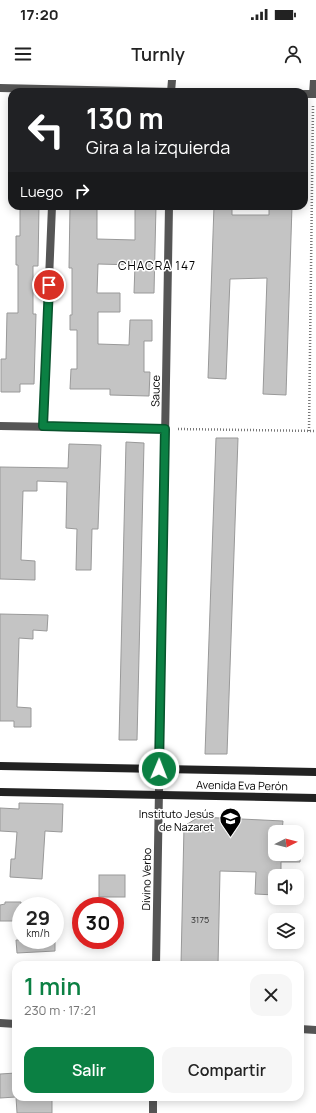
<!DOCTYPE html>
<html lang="es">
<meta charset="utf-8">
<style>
body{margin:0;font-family:Manrope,sans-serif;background:#f6f6f6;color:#222;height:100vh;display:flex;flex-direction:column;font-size:15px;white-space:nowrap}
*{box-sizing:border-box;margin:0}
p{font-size:13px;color:#767676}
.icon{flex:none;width:22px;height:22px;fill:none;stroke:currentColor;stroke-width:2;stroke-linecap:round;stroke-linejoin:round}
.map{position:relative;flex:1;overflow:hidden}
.panel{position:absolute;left:12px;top:881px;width:292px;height:140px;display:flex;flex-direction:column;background:#fff;border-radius:12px;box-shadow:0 2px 10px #0003}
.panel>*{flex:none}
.guide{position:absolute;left:8px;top:8px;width:300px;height:122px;border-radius:12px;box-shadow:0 2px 10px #0003;background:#202124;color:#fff;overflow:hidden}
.needle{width:26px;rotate:84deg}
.tools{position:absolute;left:268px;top:745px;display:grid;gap:8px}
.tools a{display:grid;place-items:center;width:36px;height:36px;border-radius:8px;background:#fff;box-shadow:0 2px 10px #0003;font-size:20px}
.speed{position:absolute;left:12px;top:817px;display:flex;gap:8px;font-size:20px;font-weight:700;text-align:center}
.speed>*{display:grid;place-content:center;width:52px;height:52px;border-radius:50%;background:#fff;box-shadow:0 2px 10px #0003;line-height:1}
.speed small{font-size:10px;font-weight:400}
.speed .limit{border:6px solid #d22;background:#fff;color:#111}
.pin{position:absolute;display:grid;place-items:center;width:34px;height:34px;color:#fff;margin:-17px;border:2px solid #fff;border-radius:50%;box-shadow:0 1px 4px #0007}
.me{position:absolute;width:44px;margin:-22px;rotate:1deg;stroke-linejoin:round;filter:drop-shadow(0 0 3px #0008)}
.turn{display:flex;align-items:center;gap:14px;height:84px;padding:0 12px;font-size:18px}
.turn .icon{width:52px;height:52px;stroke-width:2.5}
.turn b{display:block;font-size:28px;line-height:34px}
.then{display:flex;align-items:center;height:38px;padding:0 12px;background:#0003;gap:8px;font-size:15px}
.round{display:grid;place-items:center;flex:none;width:42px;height:42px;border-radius:12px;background:#f6f6f6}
.head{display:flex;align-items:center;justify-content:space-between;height:68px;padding:0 12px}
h1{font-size:24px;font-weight:600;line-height:30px;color:#0b8043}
.cta{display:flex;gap:8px;margin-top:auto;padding:8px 12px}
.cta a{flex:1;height:46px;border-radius:12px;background:#0b8043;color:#fff;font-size:16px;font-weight:600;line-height:46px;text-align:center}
.cta a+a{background:#f6f6f6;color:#222}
.status{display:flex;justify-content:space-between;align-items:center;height:28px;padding:0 20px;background:#fff;direction:ltr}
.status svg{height:11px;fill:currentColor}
header{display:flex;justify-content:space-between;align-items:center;height:52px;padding:0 12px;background:#fff;font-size:18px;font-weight:600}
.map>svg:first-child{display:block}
.building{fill:#c4c4c4;stroke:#999}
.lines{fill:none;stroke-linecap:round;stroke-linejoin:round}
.path{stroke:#777;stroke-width:2.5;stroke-dasharray:1 2;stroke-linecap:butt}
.street{stroke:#555;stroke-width:8}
.secondary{stroke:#222;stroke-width:8}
.route-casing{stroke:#07532c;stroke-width:10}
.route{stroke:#0b8043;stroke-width:7}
.labels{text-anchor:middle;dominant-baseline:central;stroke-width:3;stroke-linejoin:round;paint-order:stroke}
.number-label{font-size:9px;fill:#313131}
.street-label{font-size:11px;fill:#000;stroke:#fff}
.poi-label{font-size:11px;fill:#000;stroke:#fff;text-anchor:end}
.neighbourhood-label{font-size:12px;letter-spacing:1px;fill:#000;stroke:#fff}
</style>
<div class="status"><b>17:20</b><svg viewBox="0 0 49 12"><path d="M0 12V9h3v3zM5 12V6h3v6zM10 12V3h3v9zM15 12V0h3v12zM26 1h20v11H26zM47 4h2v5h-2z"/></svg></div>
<header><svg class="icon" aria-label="menu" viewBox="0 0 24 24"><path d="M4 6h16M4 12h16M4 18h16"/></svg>Turnly<svg class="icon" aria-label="person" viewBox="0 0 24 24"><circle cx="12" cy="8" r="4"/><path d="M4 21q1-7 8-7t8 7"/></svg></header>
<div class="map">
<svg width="316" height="1033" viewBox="0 0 316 1033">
<rect width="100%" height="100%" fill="#fff"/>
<g class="building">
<path d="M20 126H39L38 186H33V234H36L34 304H20V312H1V279H6L7 233H18V185H16V156H20Z"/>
<path d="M70 126H97V159L135 160V126H156L154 213H134L135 185 98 184 97 213H120V232H98V264L129 265 130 240H152V261H144V292H150L149 316 110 315V309H70L71 289H77V250H70V235H72V188H69Z"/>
<path d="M214 126H232V135H269V126H292L286 315 263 314 267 198 230 199 226 299 208 298Z"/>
<path d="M216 358H238L227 674H205Z"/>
<path d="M126 362 144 363 137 660H119Z"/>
<path d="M69 364 101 365 98 449H92L91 490H76L77 449 66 448 67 402 37 401V411H23L21 480 35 481V500L0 499V387L68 388Z"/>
<path d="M0 534 48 535 47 551 33 550V559L19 558 17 627 31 628V647H14V641H0Z"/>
<path d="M19 723 63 724 62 752 45 751 42 799 10 797 11 779H15L17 752 0 751V728L19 729Z"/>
<path d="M199 737 283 741 282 752H275V774H297V756H301L300 782H281V796H275V815L255 814 256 792 220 791 218 885H181L184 746Z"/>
<rect x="99" y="795" width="26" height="22"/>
<path d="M5 822H21V841H0V825L5 824Z"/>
<path d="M16 860H55V871L17 873Z"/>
<path d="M16 993V1017L0 1018V994Z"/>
<path d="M16 1017H52V1033H17Z"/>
</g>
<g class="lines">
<g class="path">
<path d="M178 349 316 351"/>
<path d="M309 351 313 26"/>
</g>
<g class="street">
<path d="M0 8 174 12"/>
<path d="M171 12 172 0"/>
<path d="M304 14H316"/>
<path d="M313 14 314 0"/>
<path d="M0 346 165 349"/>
<path d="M43 346 52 126"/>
<path d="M156 885 169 126"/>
<path d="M0 943 16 944"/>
<path d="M300 949 316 950"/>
<path d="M153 1033V1017"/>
</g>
<g class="secondary">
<path d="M0 686 316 692"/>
<path d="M0 712 316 718"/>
</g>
</g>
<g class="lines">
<defs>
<path id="route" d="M49 205 43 346 165 349 159 689"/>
</defs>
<use href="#route" class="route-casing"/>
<use href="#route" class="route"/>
</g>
<defs>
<symbol id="school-pin" viewBox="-11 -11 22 30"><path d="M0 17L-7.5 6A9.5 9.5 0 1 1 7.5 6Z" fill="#000" stroke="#fff"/><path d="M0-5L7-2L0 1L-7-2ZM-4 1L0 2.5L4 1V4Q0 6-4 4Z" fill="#fff"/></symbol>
</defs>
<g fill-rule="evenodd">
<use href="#school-pin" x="218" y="726" width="25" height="34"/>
</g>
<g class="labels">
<g class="number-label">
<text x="200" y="839">3175</text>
</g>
<g class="street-label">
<text transform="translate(155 311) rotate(-89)">Sauce</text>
<text transform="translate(242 705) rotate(1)">Avenida Eva Perón</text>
<text transform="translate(146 799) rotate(-89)">Divino Verbo</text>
</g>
<g class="poi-label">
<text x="214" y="733">Instituto Jesús<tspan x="214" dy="13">de Nazaret</tspan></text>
</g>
<g class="neighbourhood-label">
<text x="157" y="185">CHACRA 147</text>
</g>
</g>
</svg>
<div class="tools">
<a><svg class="needle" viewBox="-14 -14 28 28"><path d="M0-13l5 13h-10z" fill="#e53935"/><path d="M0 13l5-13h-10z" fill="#767676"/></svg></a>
<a><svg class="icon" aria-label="sound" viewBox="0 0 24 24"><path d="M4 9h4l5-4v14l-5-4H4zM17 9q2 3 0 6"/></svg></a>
<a><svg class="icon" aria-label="layers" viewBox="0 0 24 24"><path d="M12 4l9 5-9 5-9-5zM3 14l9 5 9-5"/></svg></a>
</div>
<div class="speed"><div>29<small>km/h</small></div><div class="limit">30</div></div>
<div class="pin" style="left:49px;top:205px;background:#d93025"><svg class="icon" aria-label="arrive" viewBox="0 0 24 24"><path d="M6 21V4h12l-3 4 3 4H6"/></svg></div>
<svg class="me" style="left:159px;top:689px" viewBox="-20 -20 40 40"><circle r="17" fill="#0b8043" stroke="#fff" stroke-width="3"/><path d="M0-11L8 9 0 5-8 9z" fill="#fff"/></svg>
<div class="guide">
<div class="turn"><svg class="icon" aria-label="left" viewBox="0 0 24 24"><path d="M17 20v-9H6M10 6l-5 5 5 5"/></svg><div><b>130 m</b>Gira a la izquierda</div></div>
<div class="then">Luego<svg class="icon" aria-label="right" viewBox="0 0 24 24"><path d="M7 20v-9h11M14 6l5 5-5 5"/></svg></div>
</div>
<section class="panel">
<div class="head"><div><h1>1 min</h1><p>230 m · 17:21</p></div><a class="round"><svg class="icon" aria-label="close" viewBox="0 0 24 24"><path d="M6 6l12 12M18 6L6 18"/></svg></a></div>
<div class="cta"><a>Salir</a><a>Compartir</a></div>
</section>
</div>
